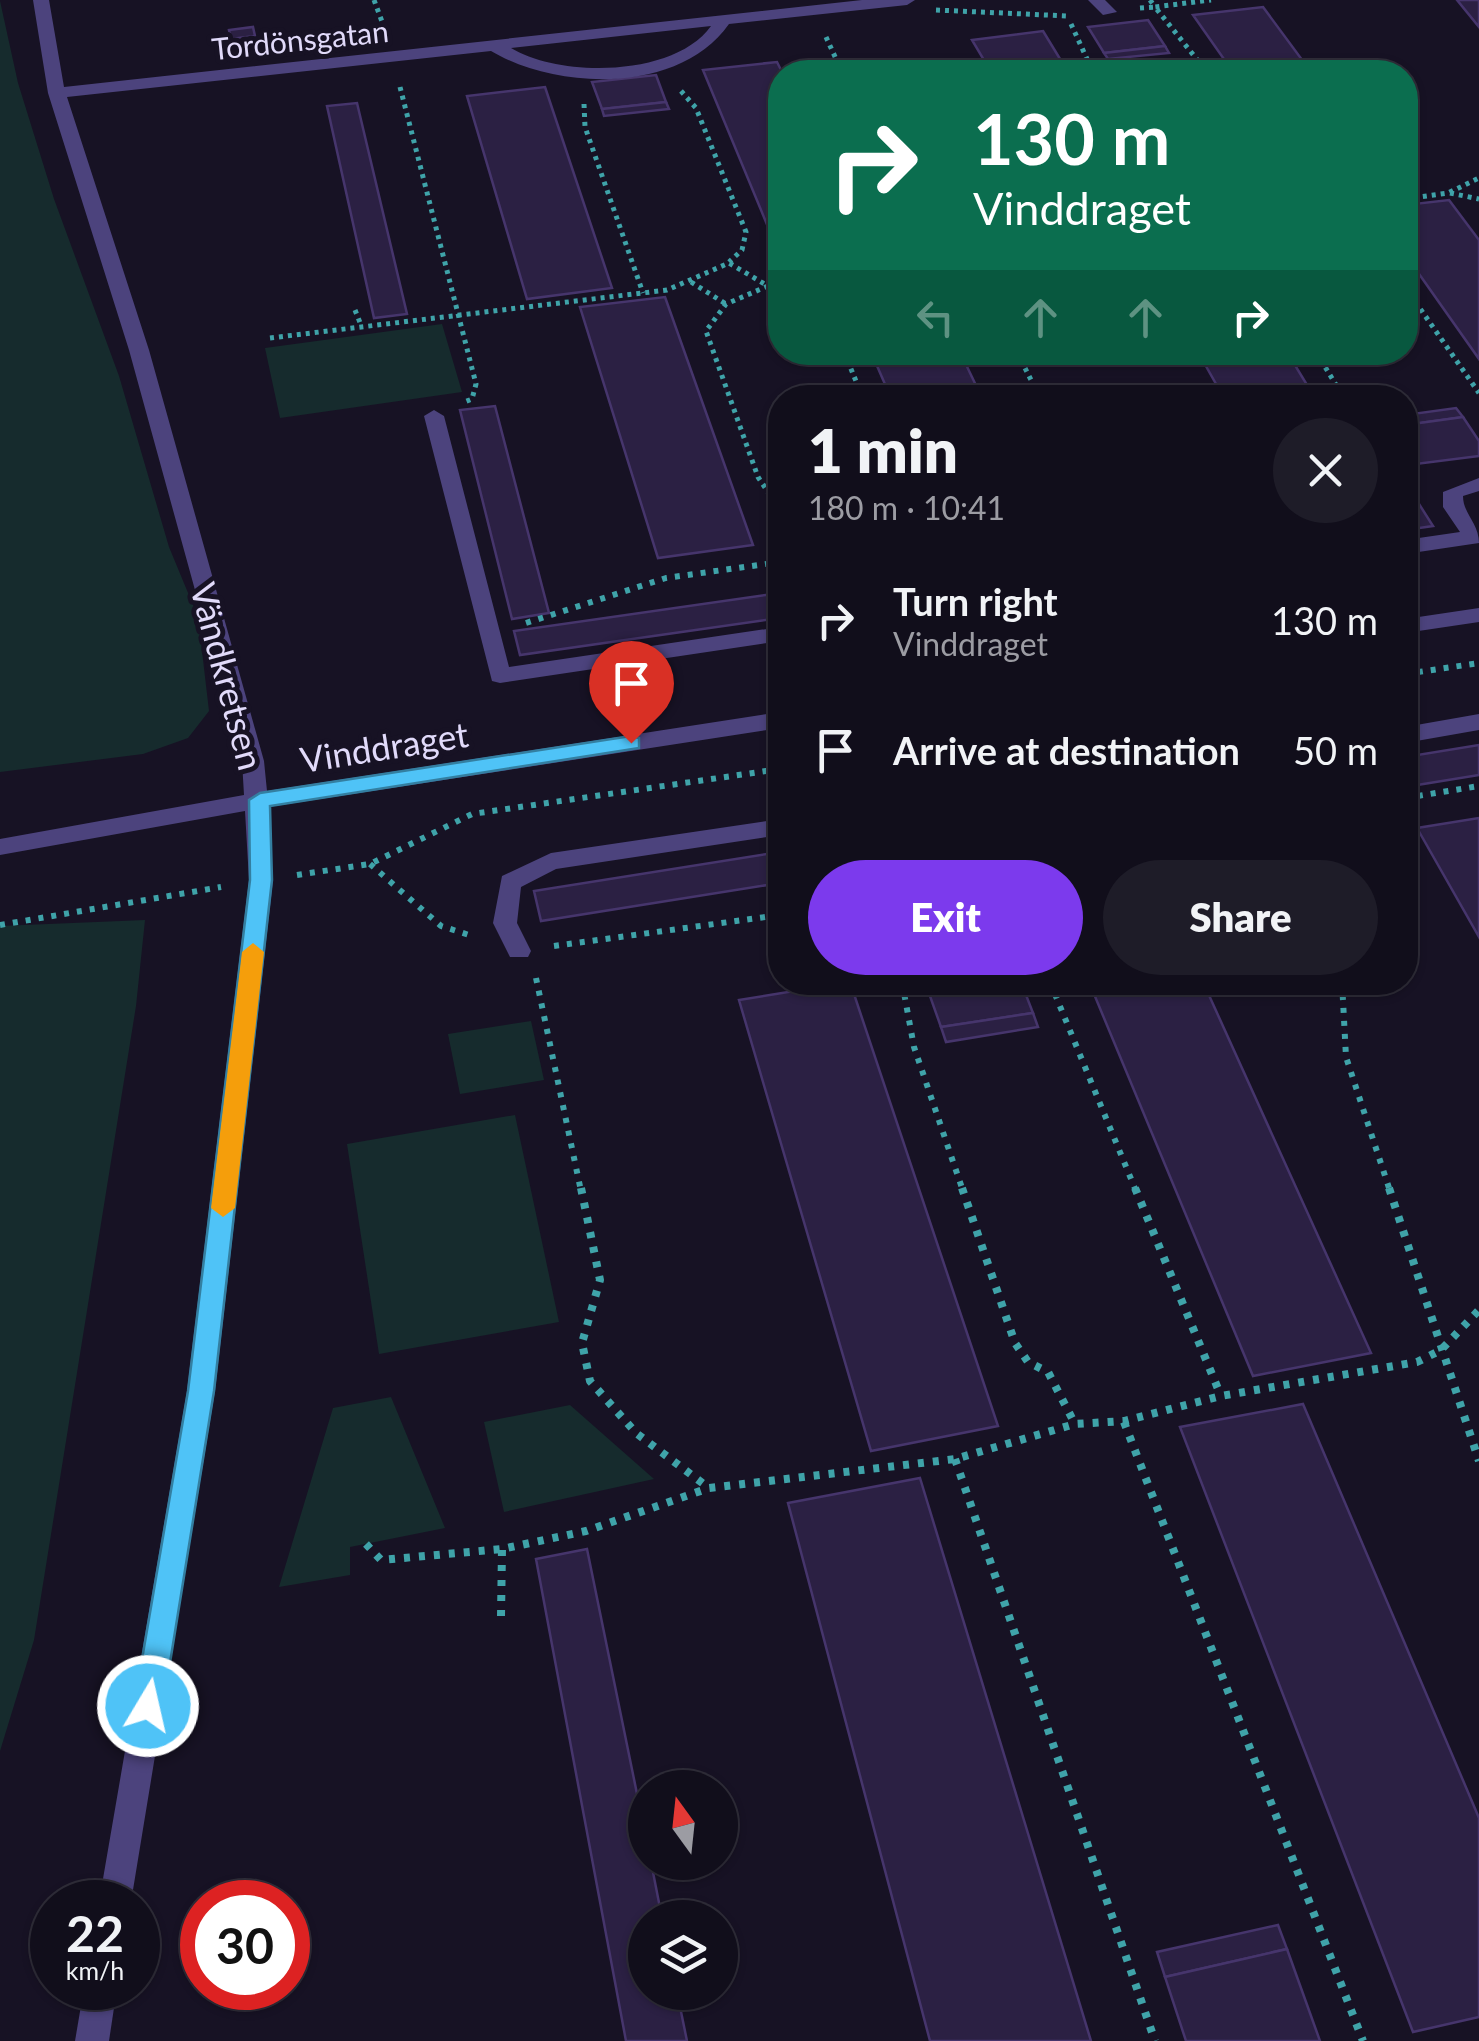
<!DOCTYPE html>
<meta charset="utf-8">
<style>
body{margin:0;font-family:Lato,sans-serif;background:#1e1c28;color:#f1f3f6;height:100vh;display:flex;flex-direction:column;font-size:38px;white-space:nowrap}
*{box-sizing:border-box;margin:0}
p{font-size:32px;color:#9c9ca3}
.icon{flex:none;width:55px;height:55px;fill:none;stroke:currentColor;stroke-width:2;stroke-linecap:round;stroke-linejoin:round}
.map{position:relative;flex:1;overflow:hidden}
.drawer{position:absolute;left:768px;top:385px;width:650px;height:610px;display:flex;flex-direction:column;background:#110e1b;border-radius:40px;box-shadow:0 2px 8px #0004,0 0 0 2px #302e3a}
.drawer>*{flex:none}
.guide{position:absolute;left:768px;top:60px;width:650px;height:305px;border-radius:40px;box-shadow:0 2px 8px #0004,0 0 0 2px #302e3a;background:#0b6e4f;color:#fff;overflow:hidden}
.needle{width:65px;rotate:345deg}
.fabs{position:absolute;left:628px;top:1770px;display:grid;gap:20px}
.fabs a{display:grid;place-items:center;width:110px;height:110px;border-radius:50%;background:#110e1b;box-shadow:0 2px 8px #0004,0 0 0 2px #302e3a;font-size:50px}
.speed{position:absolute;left:30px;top:1880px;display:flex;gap:20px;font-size:50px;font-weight:700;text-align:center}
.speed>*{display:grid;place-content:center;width:130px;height:130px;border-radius:50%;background:#110e1b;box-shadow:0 2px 8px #0004,0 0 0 2px #302e3a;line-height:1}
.speed small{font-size:25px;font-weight:400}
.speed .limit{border:15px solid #d22;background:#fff;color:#111}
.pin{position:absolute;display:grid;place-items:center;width:85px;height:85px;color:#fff;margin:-102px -42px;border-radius:50% 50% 50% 0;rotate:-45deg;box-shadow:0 0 10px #0007}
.pin .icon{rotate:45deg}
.me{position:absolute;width:110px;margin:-55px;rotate:9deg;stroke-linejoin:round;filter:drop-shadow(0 0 8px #0008)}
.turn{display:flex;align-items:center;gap:35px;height:210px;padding:0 40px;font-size:45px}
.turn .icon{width:130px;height:130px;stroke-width:2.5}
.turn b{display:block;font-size:70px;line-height:85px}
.lanes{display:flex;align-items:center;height:95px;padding:0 40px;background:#0003;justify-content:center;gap:50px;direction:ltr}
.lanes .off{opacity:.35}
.round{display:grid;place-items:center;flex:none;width:105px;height:105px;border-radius:52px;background:#1e1c28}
.headline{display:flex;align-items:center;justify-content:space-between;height:170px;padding:0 40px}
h1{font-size:60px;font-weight:800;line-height:75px}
.primary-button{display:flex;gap:20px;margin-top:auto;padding:20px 40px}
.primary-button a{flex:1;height:115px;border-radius:60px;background:#7c3aed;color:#fff;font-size:40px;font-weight:800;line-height:115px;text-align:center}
.primary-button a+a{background:#1e1c28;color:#f1f3f6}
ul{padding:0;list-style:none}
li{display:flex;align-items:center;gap:30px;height:130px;padding:0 40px}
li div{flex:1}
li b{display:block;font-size:38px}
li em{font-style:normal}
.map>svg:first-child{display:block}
.green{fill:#162b2d}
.building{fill:#2b2043;stroke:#46356c;stroke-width:2.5}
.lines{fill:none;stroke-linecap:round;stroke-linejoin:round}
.path-far2{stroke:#3fa3a9;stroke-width:5;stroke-dasharray:4 5;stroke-linecap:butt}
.path-far1{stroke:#3fa3a9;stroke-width:6;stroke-dasharray:5 8;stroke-linecap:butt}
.path{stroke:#3fa3a9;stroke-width:8;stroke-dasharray:6 9;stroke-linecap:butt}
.minor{fill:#4c437d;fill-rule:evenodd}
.route{fill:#4fc3f7;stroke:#337fa1;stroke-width:2.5}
.slow{fill:#f59e0b}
.labels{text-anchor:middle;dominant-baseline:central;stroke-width:10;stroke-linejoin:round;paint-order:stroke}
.far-street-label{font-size:30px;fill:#e1dafa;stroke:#171224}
.street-label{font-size:35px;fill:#e1dafa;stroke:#171224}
</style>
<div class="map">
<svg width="1479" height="2041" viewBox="0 0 1479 2041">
<rect width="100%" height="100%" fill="#171224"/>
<g class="green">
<path d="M0 1 18 83 54 199 119 376 169 547 198 617 209 711 188 738 143 754 0 772Z"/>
<path d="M442 324 462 392 280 418 265 348Z"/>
<path d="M145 920 136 1006 34 1640 0 1751V926Z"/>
<path d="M531 1021 544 1080 460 1094 448 1034Z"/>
<path d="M515 1115 559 1322 379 1354 347 1144Z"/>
<path d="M391 1397 445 1528 350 1547V1575L279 1587 333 1408Z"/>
<path d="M570 1405 654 1479 504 1512 484 1422Z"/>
</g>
<g class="building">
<path d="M1457 0H1479V27Z"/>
<path d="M1263 7 1311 72H1233L1193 15Z"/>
<path d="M1148 20 1165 46 1104 53 1088 27Z"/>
<path d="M253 27 255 36 231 39 229 30Z"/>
<path d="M1043 31 1068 72H991L972 40Z"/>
<path d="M1165 46 1169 53 1108 59 1104 53Z"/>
<path d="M777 62 782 72 780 256 703 70Z"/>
<path d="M656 75 666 102 602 109 592 82Z"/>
<path d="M545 87 612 288 527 299 467 96Z"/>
<path d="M666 102 669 109 604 116 602 109Z"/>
<path d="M357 103 407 314 374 318 327 106Z"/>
<path d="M1449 200 1479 240V359L1405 254V205Z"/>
<path d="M665 297 753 545 658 558 580 307Z"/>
<path d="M871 352H960L982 398H891Z"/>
<path d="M1198 352H1287L1315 398H1224Z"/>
<path d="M495 406 549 613 512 619 460 410Z"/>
<path d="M1456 408 1463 417 1405 425V415Z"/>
<path d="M1463 417 1479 441V456L1416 464 1405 448V425Z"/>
<path d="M1419 504 1433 526 1405 530V506Z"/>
<path d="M780 593V618L520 655 514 631Z"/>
<path d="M1479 745V775L1405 787V757Z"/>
<path d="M1479 818V937L1417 828Z"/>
<path d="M780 852V883L541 921 534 891Z"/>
<path d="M850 982 998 1426 871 1451 739 1000Z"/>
<path d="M925 982H1021L1033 1013 941 1027Z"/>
<path d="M1089 982H1203L1371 1353 1253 1376Z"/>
<path d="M1033 1013 1038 1027 946 1042 941 1027Z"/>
<path d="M1303 1404 1479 1818V2017L1413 2032 1180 1427Z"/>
<path d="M920 1478 1091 2041H930L788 1503Z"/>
<path d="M587 1549 645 1833V1862H651L662 1918H645V1992H677L687 2041H626L536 1559Z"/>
<path d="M1278 1925 1287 1949 1165 1977 1157 1952Z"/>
<path d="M1287 1949 1320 2041H1186L1165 1977Z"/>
</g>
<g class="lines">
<g class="path-far2">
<path d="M374 0 384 27"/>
<path d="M1150 0 1155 7 1211 0"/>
<path d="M1140 8 1155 7 1207 72"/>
<path d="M936 10 1068 16"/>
<path d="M1071 24 1093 72"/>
<path d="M826 37 842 72"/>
<path d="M400 87 476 384 472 399 462 403"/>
<path d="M681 91 696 108 746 232 742 250 729 262"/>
<path d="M584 104 585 127 643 293"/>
<path d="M1450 193 1479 199"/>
<path d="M1405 199 1448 193 1479 178"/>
<path d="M691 282 726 304"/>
<path d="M768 286 726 304 706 331 758 477 780 510"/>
<path d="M1405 287 1479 393"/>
<path d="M355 310 361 325"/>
<path d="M270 338 667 290 729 263 768 286 780 283"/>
<path d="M844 352 863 398"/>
<path d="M1017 352 1040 398"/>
<path d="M1316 352 1344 398"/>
<path d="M1405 480 1413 494"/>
</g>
<g class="path-far1">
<path d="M526 623 666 578 780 562"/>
<path d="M1405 674 1479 663"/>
<path d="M1405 798 1479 786"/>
<path d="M370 864 441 926 469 935"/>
<path d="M297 875 370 864 472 814 780 769"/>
<path d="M0 925 221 887"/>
<path d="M554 946 780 915"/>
<path d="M536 978 581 1191"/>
<path d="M902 982 914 1047 963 1191"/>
<path d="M1050 982 1136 1191"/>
<path d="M1342 982 1346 1057 1390 1191"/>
</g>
<g class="path">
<path d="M581 1188 600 1280 582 1343 590 1381 636 1433 709 1488"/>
<path d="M962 1188 1015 1343 1028 1362 1048 1372 1075 1424"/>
<path d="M1135 1188 1221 1396"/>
<path d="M1389 1188 1479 1461"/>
<path d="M1124 1422 1363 2041"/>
<path d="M955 1459 1155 2041"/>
<path d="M366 1544 381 1560 502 1549 586 1531 709 1488 955 1459 1075 1424 1124 1421 1221 1396 1417 1362 1441 1350 1479 1310"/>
<path d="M501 1616 502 1549"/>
</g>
<g class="minor">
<path d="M33 0H49L64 87 862 0H915L907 5 729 24C680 94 558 91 491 51L67 97 149 350 264 761 267 791 780 712V728L268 807 273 880 215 1391 131 1902H99L187 1391 249 880 245 811 0 855V839L244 795 242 761 129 350 48 93ZM711 26C675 77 560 78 511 48Z"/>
<path d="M1088 0H1105L1117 12 1103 15Z"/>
<path d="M434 410 444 416 509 667 780 627V641L500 683 492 681 424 416Z"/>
<path d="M1479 478V491L1463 496C1463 514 1479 523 1479 543L1405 554V540L1460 532 1443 507V492Z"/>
<path d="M1479 608V622L1405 633V619Z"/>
<path d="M1479 714V730L1405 743V727Z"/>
<path d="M780 819V835L556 869 521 887 517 923 531 951 528 957H510L493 923 502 876 551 853Z"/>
<path d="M84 1988H117L109 2041H75Z"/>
</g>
</g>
<path class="route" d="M631 736 639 738V748L270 806 272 880 214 1391 163 1706 158 1715 148 1719 139 1715 134 1706 188 1391 250 880 249 800 260 793Z"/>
<path class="slow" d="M253 943 264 952 235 1208 223 1217 211 1208 242 952Z"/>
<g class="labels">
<g class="far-street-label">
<text transform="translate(300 39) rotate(-6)">Tordönsgatan</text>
</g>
<g class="street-label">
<text transform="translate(228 676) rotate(75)">Vändkretsen</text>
<text transform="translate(384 746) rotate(-9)">Vinddraget</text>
</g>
</g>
</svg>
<div class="fabs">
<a><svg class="needle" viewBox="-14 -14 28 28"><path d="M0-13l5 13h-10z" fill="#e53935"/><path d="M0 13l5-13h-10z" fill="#9c9ca3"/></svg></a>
<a><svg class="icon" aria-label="layers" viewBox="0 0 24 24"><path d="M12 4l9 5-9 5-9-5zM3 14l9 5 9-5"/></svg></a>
</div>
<div class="speed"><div>22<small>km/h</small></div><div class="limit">30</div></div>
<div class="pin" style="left:631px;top:743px;background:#d93025"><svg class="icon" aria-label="arrive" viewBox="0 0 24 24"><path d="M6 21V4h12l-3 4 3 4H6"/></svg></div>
<svg class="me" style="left:148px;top:1706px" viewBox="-20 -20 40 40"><circle r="17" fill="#4fc3f7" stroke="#fff" stroke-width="3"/><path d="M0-11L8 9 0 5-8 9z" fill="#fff"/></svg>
<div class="guide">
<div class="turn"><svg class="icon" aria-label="right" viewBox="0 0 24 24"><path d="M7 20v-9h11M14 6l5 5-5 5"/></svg><div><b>130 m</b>Vinddraget</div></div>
<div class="lanes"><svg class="icon off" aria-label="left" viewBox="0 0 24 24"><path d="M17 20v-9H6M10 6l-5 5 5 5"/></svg><svg class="icon off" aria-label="ahead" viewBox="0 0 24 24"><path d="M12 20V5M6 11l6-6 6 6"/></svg><svg class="icon off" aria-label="ahead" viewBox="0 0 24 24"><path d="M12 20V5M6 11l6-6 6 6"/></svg><svg class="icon" aria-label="right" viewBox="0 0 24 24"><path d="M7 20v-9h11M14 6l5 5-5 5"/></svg></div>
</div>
<section class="drawer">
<div class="headline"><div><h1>1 min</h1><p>180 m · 10:41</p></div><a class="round"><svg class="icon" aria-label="close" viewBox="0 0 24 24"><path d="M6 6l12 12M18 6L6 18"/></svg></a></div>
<ul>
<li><svg class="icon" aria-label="right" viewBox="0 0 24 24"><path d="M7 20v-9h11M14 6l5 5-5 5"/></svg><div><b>Turn right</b><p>Vinddraget</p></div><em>130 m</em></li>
<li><svg class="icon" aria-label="arrive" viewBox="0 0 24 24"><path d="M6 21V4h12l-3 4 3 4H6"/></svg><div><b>Arrive at destination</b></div><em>50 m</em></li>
</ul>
<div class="primary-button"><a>Exit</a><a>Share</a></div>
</section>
</div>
